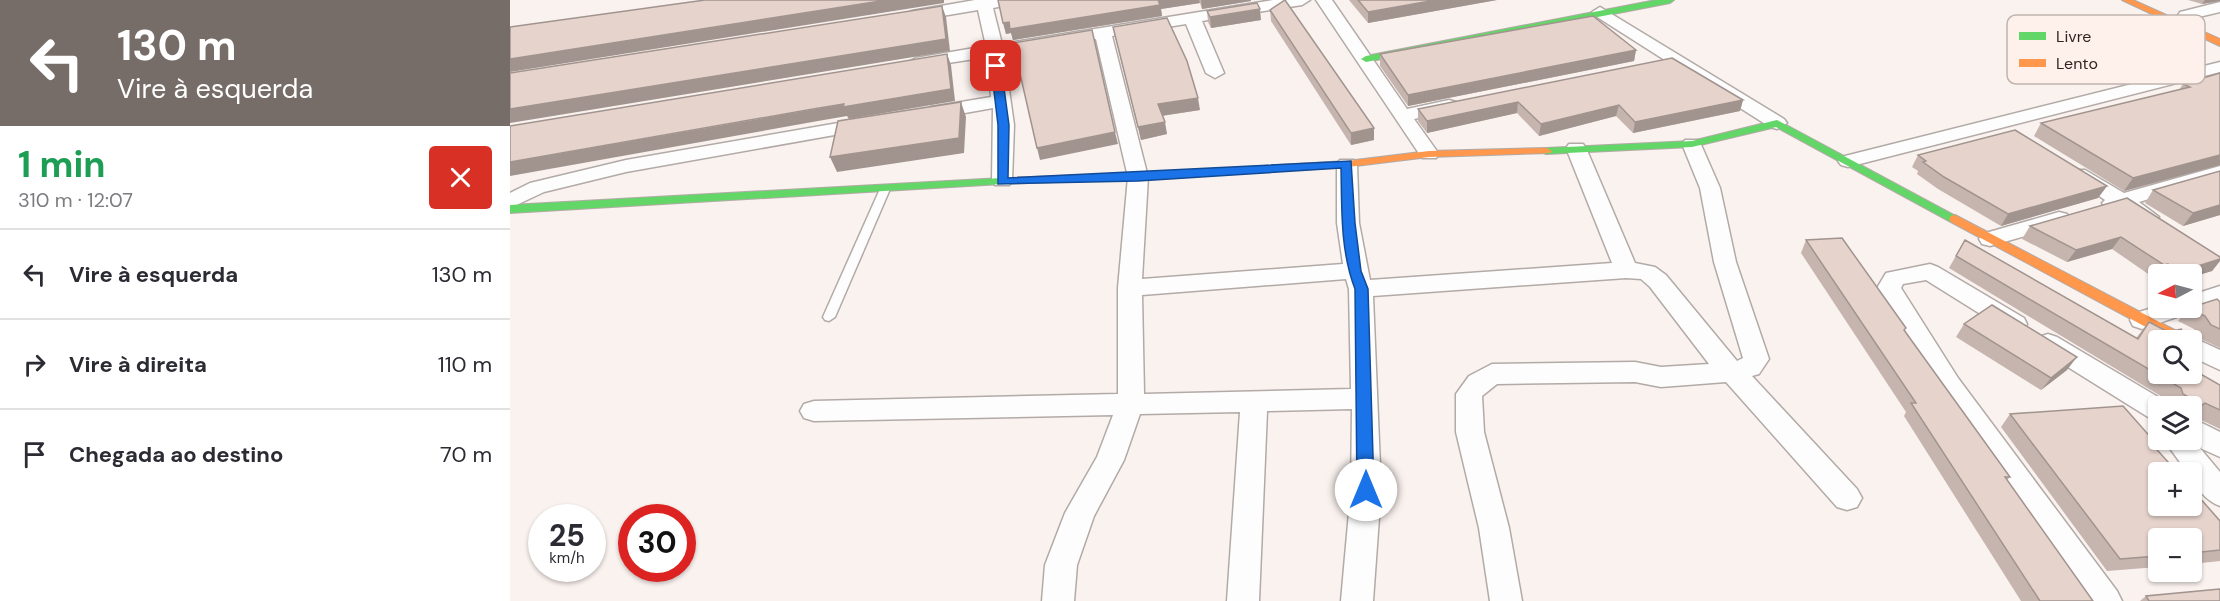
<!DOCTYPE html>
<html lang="pt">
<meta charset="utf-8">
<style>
body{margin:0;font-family:"DM Sans",sans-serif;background:#f7f7f7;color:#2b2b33;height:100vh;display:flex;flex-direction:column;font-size:22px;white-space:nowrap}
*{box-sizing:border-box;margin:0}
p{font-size:20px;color:#7c7c81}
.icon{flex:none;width:33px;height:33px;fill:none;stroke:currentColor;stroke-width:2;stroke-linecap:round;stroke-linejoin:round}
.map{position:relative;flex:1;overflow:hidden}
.side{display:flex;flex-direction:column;background:#fff;width:510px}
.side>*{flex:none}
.guide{background:#766c68;color:#fff;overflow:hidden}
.needle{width:39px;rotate:264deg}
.tools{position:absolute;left:1638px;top:264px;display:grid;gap:12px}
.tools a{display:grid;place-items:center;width:54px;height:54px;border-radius:6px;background:#fff;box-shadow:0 2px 4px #0004;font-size:30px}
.speed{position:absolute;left:18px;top:504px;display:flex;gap:12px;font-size:30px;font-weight:700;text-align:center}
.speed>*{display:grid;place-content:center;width:78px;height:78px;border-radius:50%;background:#fff;box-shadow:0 2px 4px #0004;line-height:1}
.speed small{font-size:15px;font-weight:400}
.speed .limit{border:9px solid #d22;background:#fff;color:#111}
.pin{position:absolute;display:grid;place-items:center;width:51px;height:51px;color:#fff;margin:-26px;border-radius:12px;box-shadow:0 3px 9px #0006}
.me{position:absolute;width:66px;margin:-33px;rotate:0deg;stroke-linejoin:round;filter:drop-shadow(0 0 4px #0008)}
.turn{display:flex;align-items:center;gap:21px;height:126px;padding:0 18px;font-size:27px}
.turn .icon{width:78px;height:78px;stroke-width:2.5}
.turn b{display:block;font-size:42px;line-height:51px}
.round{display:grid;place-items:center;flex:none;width:63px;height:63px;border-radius:6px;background:#f7f7f7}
.head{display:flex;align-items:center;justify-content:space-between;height:102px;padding:0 18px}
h1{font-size:36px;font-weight:700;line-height:45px;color:#1e9e55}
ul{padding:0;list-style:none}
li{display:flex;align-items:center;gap:18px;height:90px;padding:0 18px;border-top:2px solid #e1e1e2}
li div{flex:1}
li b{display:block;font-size:22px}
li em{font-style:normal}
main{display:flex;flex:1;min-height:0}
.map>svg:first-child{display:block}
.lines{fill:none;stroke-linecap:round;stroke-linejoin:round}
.lane-casing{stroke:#b2aaa6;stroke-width:3}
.street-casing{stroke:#b2aaa6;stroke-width:3}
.fast-casing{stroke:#b2aaa6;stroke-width:2}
.slow-casing{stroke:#b2aaa6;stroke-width:2}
.lane{fill:#fefdfd;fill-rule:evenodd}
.street{fill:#fefdfd;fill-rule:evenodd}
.fast{fill:#63d668;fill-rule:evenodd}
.slow{fill:#ff974d;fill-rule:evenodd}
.wall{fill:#c6b5af}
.shaded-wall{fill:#a1948f}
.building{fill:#e6d3cc;stroke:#a1948f;stroke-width:1.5}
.route{fill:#1a73e8;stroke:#114b97;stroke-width:1.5}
.key{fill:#fef1eb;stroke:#c0b4ae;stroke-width:1.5}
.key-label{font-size:16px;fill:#2f241f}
</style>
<main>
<section class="side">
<div class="guide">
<div class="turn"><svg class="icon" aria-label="left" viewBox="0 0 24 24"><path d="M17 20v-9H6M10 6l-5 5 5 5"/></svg><div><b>130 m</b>Vire à esquerda</div></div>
</div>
<div class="head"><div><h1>1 min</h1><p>310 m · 12:07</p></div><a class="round" style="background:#d93025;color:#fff"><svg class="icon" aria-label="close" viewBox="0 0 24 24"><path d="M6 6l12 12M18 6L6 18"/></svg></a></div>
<ul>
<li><svg class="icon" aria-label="left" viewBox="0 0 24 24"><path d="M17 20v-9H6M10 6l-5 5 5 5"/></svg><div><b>Vire à esquerda</b></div><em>130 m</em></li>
<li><svg class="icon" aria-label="right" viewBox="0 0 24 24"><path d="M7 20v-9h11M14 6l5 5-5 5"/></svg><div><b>Vire à direita</b></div><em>110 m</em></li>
<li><svg class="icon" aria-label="arrive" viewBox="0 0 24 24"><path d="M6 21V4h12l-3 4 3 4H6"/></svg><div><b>Chegada ao destino</b></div><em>70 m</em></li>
</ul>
</section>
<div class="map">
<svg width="1710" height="601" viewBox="0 0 1710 601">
<rect width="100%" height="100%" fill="#faf2ef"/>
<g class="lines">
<defs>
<path id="lane" d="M375 186 380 189 325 317 319 321 315 320 313 317 370 189Z"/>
<g id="street">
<path d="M465 0H511L509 3 483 8 492 44 763 0H800L792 5 692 21 714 73 705 78 696 73 676 24 602 36 638 177 632 279 833 264 827 223V164L830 160H844L847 164 849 223 860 280 1102 263 1056 148 1059 144H1073L1076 148 1125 263 1145 267 1156 275 1227 361 1233 358 1204 262 1190 188 1172 144 1175 140H1189L1210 188 1226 262 1259 359 1249 374 1242 376 1347 489 1352 498 1347 507 1337 510 1327 507 1216 382 1151 387 1125 382 987 384 972 396 974 432 999 528 1012 601H980L969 528 946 432V394L959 376 982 364 1125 362 1151 367 1199 364 1140 287 1131 279 1116 278 863 296 871 490 863 601H831L841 490 842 409 757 411 749 601H717L730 412 630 414 614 460 584 516 567 565 564 601H532L535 565 555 513 587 457 603 415 304 421 294 418 290 411 294 404 304 401 608 394V288L618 177 586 39 494 54 504 125 502 181 499 185H485L482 181 483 108 421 119 412 113 421 107 481 97 477 57 406 68 397 63 406 58 476 46 468 10 402 21 394 16 402 11ZM836 279 839 289 841 389 634 394 632 295Z"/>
<path d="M806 0H822L897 109 939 100 946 102 948 106 946 110 904 119 929 154 926 158H912Z"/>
<path d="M1710 2V12L1676 20 1668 15 1670 12Z"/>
<path d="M1090 7 1274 119 1277 123 1267 129 1260 127 1084 15 1082 12Z"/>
<path d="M1710 62V72L1338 167 1331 165 1328 161 1331 157Z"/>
<path d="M357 118 364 120 367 124 364 128 116 172 34 192 0 208V193L20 183 116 160Z"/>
<path d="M1710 166V178L1629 202 1649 217 1646 222 1638 224 1608 208H1595L1592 203 1595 200 1558 174 1561 170H1575L1614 193Z"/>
<path d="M1549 212 1557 214 1560 219 1557 224 1480 246 1472 244 1469 239 1472 234Z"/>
<path d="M1420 264 1428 267 1514 318 1517 324 1514 330 1505 333 1496 330 1416 280 1393 284 1391 288 1448 378 1607 591 1612 601H1577L1430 392 1372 300 1367 288 1376 273Z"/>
<path d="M1710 286V302L1632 329 1623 326 1620 320 1623 314 1648 306 1682 308V295Z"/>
<path d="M1538 334 1547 337 1658 403 1660 406H1648V420L1638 417 1529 349 1525 343 1529 337Z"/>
<path d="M1682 337 1710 350V370L1682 357V340H1673Z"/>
<path d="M1682 418 1710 432V457L1690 448 1710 472V506C1698 502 1682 486 1682 472H1677L1654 440H1682Z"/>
</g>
<g id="fast">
<path d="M1146 0H1164L1160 3 856 62 851 59 856 56Z"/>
<path d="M1267 120 1451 219 1449 222H1441L1266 127 1182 147 1036 154 1030 151 1036 148 1182 141Z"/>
<path d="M637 173 641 174 643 176 641 178 492 184 0 213V205L492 178Z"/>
</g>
<g id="slow">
<path d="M1612 0H1623L1710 39V46Z"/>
<path d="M1036 148 1042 151 1040 153 919 157 837 167 637 179 631 176 637 173 837 161 919 151Z"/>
<path d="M1445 215 1676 336 1678 340H1660L1441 222 1439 219 1441 216Z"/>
</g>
</defs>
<use href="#lane" class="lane-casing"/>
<use href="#street" class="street-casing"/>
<use href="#fast" class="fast-casing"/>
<use href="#slow" class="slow-casing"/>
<use href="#lane" class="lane"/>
<use href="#street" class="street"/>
<use href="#fast" class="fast"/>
<use href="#slow" class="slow"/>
</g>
<g class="wall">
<path d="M488 0H741V1L692 9 690 3 651 9 652 16 503 40 501 33 496 34Z"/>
<path d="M839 0H987L858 23Z"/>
<path d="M1678 0H1710V1L1692 4Z"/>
<path d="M760 10 864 140 841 145 761 21Z"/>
<path d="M697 11 751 20 701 28 698 22Z"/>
<path d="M603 27 690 110 652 116 657 134 631 140Z"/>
<path d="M1126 50 1124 61 898 106 870 66V54Z"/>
<path d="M1162 58 1233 100 1230 111 1123 133 1106 116 1029 136 1007 113 917 133 908 121V109Z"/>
<path d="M1710 73V165L1614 191 1524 136 1531 123 1669 90 1673 84Z"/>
<path d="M1408 155 1597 186 1588 198 1491 226 1428 189 1407 174 1408 171 1402 167Z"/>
<path d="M1643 190 1710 215 1673 226 1635 203Z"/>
<path d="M1617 198 1710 257V261L1702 271 1682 277V274H1648V277L1644 278 1602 249 1557 262 1512 239 1520 226Z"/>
<path d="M1296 240 1395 331 1500 477 1497 480 1583 601H1511L1394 416 1396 412 1291 253Z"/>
<path d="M1455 240 1626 338 1639 322 1648 340V374L1710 385V429L1683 416 1682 417V406H1662L1659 401 1439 268Z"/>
<path d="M1710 302V348L1689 338 1684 329 1668 321 1679 308Z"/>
<path d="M1454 324 1557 370 1531 390 1446 337Z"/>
<path d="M1500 414 1644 441 1642 444 1710 521V561L1682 564V538H1648V567L1597 571 1491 427Z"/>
<path d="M1636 596 1710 601H1630Z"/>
</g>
<g class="shaded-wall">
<path d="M377 0H434V3L0 72V59Z"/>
<path d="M648 0H689L690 3 651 9 652 16 503 40 501 33 496 34 493 23Z"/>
<path d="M691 0H741V1L692 9Z"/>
<path d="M926 0H987L858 23V12Z"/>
<path d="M1695 0H1710V1L1692 4Z"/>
<path d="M432 6 436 17 440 51 0 123V109Z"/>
<path d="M750 9 751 20 701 28 700 17Z"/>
<path d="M1126 50 1124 61 898 106V95Z"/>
<path d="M437 54 441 65 445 101 339 119 337 116 308 121 0 176V162L334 104Z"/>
<path d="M688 98 690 110 650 116 648 104Z"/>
<path d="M1233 100 1230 111 1123 133 1125 122Z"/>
<path d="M451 102 456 117 454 153 327 172 320 157Z"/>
<path d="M1008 102 1007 113 917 133V121Z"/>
<path d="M1109 105 1106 116 1029 136 1031 124Z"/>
<path d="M655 122 657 134 631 140 628 127Z"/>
<path d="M864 128V140L841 145V133Z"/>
<path d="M605 132 608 144 530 160 527 148Z"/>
<path d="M1710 155V165L1614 191 1623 178Z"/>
<path d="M1597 186 1588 198 1491 226 1498 214Z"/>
<path d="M1710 205V215L1673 226 1683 213Z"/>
<path d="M1611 237 1602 249 1557 262 1566 250Z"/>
<path d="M1710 259V261L1702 271 1682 277V274H1667L1669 272Z"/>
<path d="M1658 264 1648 277 1644 278 1654 265Z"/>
<path d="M1672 329 1662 340H1658Z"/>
<path d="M1567 357 1557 370 1531 390 1541 378Z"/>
</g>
<g class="building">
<path d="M195 0H377L0 59V27Z"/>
<path d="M488 0H648L650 5 500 29 499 22 493 23Z"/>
<path d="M775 0 864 128 841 133 760 10Z"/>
<path d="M848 0H926L858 12Z"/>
<path d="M747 3 750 9 700 17 697 11Z"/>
<path d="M432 6 436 39 0 109V73Z"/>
<path d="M1083 16 1126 50 898 95 870 54Z"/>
<path d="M657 18 677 61 688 98 648 104 655 122 628 127 603 27Z"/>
<path d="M582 30 605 132 527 148 503 43Z"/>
<path d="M437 54 441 89 333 107 334 104 303 109 0 162V126Z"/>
<path d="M1162 58 1233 100 1125 122 1109 105 1031 124 1008 102 917 121 908 109Z"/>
<path d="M1710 73V155L1623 178 1531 123 1680 87 1673 84Z"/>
<path d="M451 102 449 138 320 157 328 121Z"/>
<path d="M1505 130 1597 186 1498 214 1434 177 1413 162 1416 161 1408 155Z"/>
<path d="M1710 171V205L1683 213 1643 190Z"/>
<path d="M1617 198 1710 257V259L1669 272 1658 264 1654 265 1611 237 1566 250 1520 226Z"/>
<path d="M1332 238 1396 328 1394 330 1500 477H1495L1583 601H1530L1401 403H1406L1296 240Z"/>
<path d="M1455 240 1628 339 1639 322 1658 332 1672 329 1658 340H1648V348L1646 349 1648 350V374H1682V369L1710 385V410L1695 403 1692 405 1673 394 1671 388 1446 256Z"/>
<path d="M1707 299 1710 302V329L1701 325 1695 316 1679 308Z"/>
<path d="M1482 305 1567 357 1541 378 1454 324Z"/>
<path d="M1613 406 1644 441 1640 442 1667 472H1648V506H1682V489L1710 521V550L1682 553V538H1648V556L1610 559 1500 414Z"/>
<path d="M1710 589V601H1639L1636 596Z"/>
</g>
<path class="route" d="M486 63 491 66 499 125 498 178 841 161 845 223 851 271 858 289 864 490 862 495H850L847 490 845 289C830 250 832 208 831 168L628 181 488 184V125L481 66Z"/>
<rect x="1497" y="15" width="198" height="69" rx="9" class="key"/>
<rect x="1509" y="32" width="27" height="8" fill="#63d668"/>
<rect x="1509" y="59" width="27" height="8" fill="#ff974d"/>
<g class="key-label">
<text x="1546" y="42">Livre</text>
<text x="1546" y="69">Lento</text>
</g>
</svg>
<div class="tools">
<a><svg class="needle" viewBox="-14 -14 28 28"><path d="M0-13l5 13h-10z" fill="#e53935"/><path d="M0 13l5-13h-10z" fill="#7c7c81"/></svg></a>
<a><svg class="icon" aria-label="search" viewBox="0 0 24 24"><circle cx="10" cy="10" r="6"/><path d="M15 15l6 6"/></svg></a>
<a><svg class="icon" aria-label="layers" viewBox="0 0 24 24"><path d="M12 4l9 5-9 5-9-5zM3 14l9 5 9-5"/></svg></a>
<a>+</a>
<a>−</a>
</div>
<div class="speed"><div>25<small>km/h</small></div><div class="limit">30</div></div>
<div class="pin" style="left:486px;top:66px;background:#d93025"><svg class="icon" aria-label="arrive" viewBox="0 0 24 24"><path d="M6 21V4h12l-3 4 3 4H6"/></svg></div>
<svg class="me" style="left:856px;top:490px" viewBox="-20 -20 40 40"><circle r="19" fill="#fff"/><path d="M0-13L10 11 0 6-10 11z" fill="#1a73e8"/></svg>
</div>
</main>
